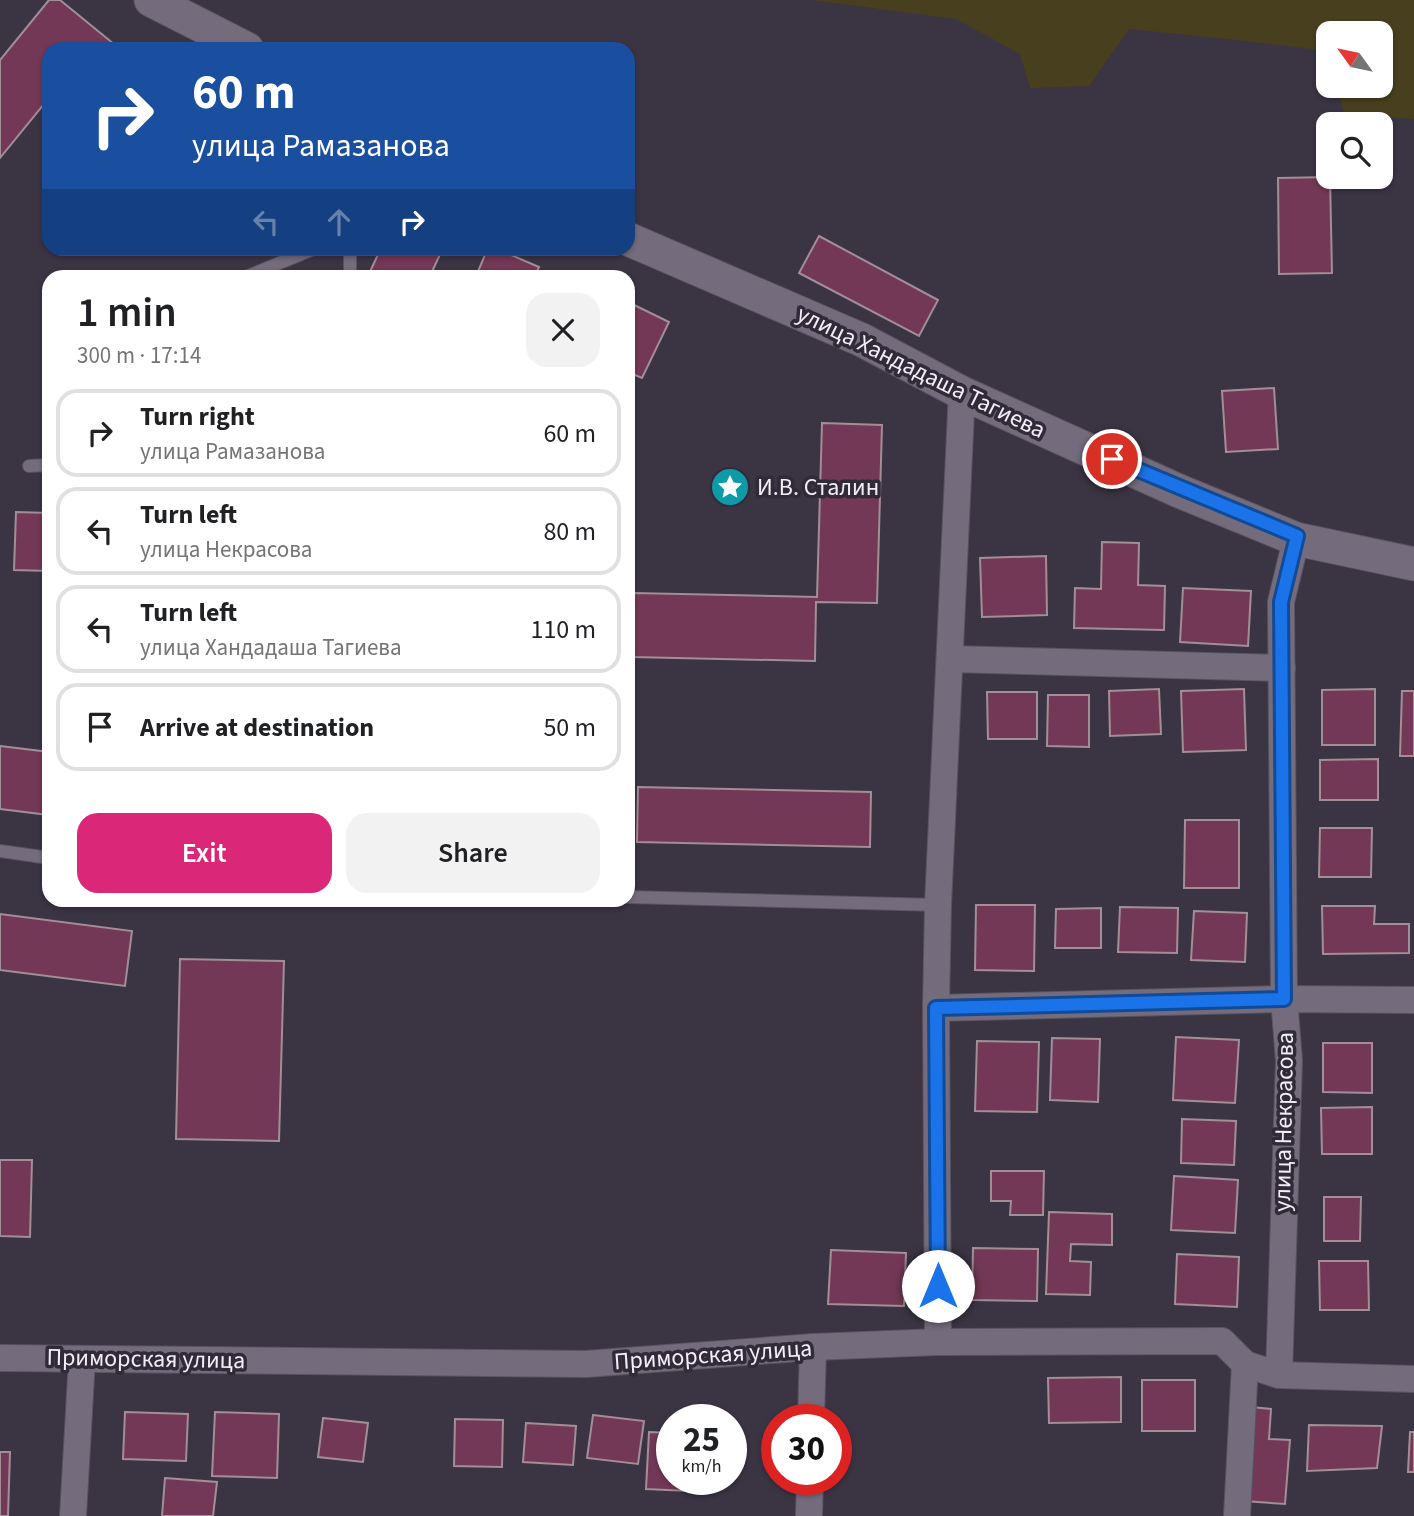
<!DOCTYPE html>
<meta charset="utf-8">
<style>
body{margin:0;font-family:"Source Sans 3",sans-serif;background:#f2f2f2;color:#202124;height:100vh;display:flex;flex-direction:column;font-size:26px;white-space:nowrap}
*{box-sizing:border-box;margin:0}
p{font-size:23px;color:#757577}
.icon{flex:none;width:38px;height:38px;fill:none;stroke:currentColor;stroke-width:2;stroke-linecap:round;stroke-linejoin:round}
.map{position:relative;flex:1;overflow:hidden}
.panel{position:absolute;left:42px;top:270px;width:593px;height:637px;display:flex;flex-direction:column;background:#fff;border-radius:21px;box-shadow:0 2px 5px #0004}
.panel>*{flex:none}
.banner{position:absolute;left:42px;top:42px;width:593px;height:214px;border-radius:21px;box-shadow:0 2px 5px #0004;background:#1a4fa0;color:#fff;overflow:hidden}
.needle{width:46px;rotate:303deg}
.buttons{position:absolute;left:1316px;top:21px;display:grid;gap:14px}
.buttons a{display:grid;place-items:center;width:77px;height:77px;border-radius:14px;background:#fff;box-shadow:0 2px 5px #0004;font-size:35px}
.speed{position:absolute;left:656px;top:1404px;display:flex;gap:14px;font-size:35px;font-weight:700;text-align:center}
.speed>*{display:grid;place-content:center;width:91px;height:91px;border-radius:50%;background:#fff;box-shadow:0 2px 5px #0004;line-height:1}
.speed small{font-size:18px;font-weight:400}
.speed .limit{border:10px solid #d22;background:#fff;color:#111}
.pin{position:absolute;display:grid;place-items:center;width:60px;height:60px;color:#fff;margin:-30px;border:4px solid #fff;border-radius:50%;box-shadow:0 2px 7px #0007}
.me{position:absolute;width:77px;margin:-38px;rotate:0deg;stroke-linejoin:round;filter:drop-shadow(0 0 5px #0008)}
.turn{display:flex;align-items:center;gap:24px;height:147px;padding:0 35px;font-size:32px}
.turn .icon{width:91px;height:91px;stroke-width:2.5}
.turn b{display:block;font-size:49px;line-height:60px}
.lanes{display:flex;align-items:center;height:66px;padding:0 35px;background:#0003;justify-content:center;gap:35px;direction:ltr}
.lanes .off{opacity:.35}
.round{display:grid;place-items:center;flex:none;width:74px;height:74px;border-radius:21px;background:#f2f2f2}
.summary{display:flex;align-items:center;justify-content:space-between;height:119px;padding:0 35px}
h1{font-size:42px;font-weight:600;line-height:52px}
.action{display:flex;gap:14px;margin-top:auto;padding:14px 35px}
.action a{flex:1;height:80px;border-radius:21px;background:#db2777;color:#fff;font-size:28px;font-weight:600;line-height:80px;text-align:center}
.action a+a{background:#f2f2f2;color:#202124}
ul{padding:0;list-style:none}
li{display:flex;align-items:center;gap:21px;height:88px;margin:0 14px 10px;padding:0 21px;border:4px solid #e0e0e0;border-radius:21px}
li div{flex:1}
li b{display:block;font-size:26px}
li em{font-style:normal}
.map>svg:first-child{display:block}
.sand{fill:#483f1f}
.building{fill:#733855;stroke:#a18e96;stroke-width:2}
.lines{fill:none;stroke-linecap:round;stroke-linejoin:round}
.service-casing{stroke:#58535f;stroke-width:14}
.minor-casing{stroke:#58535f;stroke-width:28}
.tertiary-casing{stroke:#58535f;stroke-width:35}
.service{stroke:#746c7c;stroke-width:12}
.minor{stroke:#746c7c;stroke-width:26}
.tertiary{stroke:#746c7c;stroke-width:33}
.route-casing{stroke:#114b97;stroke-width:18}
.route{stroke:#1a73e8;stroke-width:12}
.labels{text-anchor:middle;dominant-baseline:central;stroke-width:7;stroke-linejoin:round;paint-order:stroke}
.street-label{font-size:24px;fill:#f2eef7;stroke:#312a38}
.poi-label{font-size:24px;fill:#f2eef7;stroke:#312a38;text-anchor:start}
</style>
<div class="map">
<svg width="1414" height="1516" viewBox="0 0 1414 1516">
<rect width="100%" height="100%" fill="#3b3443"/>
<path class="sand" d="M811 0H1414V119L1344 114 1337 86H1381V33H1328V55L1327 51 1245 41 1129 29 1089 86 1030 88 1020 54 956 19Z"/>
<g class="building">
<path d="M49 0H60L120 49H49V98L0 158V60Z"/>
<path d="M1330 177 1332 273 1279 274 1278 178Z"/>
<path d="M819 236 938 300 919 336 799 273Z"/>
<path d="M381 248H443L430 276H368Z"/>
<path d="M488 248H495L539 267 535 276H476Z"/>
<path d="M628 302 669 322 642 378 628 372Z"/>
<path d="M1274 388 1278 449 1226 452 1222 391Z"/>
<path d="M822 423 882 425 877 603 816 602 815 661 633 657 634 593 817 597Z"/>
<path d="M16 512 49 513V571L14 570Z"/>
<path d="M1102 542 1139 543 1138 585 1165 586 1164 630 1074 628 1075 588 1101 589Z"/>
<path d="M1046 556 1047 615 982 617 980 558Z"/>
<path d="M1183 588 1251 591 1248 646 1180 642Z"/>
<path d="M1159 689 1161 734 1110 736 1109 691Z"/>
<path d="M1244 689 1246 750 1183 752 1181 691Z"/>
<path d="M1375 689V745H1322V690Z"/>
<path d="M1402 691H1414V756H1400Z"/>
<path d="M987 692H1037V739H988Z"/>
<path d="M1048 695H1089V747L1047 746Z"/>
<path d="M0 746 49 752V815L0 809Z"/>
<path d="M1378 759V800H1320V760Z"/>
<path d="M638 787 871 792 870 847 637 842Z"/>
<path d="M1185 820H1239V888H1184Z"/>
<path d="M1320 828H1372L1371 877H1319Z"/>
<path d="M976 905H1035L1034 971 975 970Z"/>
<path d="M1322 906H1375L1374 924H1409V953L1323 954Z"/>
<path d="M1120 907 1178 908 1177 953 1118 952Z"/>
<path d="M1101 908V948H1055L1056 909Z"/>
<path d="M1194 911 1247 913 1245 962 1191 960Z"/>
<path d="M0 914 132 931 125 986 0 970Z"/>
<path d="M180 959 284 961 279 1141 176 1139Z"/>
<path d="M1176 1037 1239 1040 1235 1103 1173 1100Z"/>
<path d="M1052 1038 1100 1039 1098 1102 1050 1100Z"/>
<path d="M977 1041 1039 1042 1037 1112 975 1111Z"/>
<path d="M1323 1043H1372V1093L1323 1092Z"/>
<path d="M1372 1107V1154H1322L1321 1108Z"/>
<path d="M1182 1119 1236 1121 1234 1165 1181 1163Z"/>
<path d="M0 1160H32L30 1237 0 1236Z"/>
<path d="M991 1171H1044L1043 1215H1010L1011 1201H991Z"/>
<path d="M1174 1176 1238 1180 1235 1233 1171 1230Z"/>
<path d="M1324 1197H1361L1360 1241H1324Z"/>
<path d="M1049 1212 1112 1214V1245L1071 1244 1070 1261 1091 1262 1090 1295 1046 1294Z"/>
<path d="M973 1248 1038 1249 1037 1301 972 1300Z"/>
<path d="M831 1250 906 1253 904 1306 828 1304Z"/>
<path d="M1177 1254 1239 1257 1237 1307 1175 1304Z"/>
<path d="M1319 1261H1368L1369 1310H1320Z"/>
<path d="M1121 1377V1422L1049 1423 1048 1378Z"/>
<rect x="1142" y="1380" width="53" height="51"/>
<path d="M1251 1407 1271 1409 1269 1439 1290 1440 1285 1504 1244 1501Z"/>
<path d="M125 1412 188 1414 186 1461 123 1459Z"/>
<path d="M215 1412 279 1414 277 1478 212 1476Z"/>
<path d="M593 1415 644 1421 638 1464 587 1458Z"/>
<path d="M323 1418 368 1423 363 1462 318 1457Z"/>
<path d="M455 1419 503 1420 502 1467 454 1466Z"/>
<path d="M526 1423 576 1426 573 1465 523 1462Z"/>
<path d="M1309 1425 1382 1426 1377 1468 1307 1471Z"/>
<path d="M649 1432 672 1433V1479H709V1492L646 1489Z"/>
<path d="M1410 1432H1414V1472H1408Z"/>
<path d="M0 1452H10L8 1516H0Z"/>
<path d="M165 1478 217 1482 213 1516H162Z"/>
</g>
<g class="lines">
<defs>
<g id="service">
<path d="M350 248V276"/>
<path d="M248 276 316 248"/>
<path d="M29 466 49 465"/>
<path d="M0 851 49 858"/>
<path d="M628 897 938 905"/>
</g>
<g id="minor">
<path d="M950 659 1282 668"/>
<path d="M936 1008 1284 999 1414 1000"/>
<path d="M938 1342 936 1008 938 905 962 390"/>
<path d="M0 1358 586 1364 813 1347 938 1342 1222 1341 1245 1364 1279 1375 1414 1379"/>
<path d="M1279 1375 1289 1060 1284 999 1281 602 1297 536"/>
<path d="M811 1419 813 1347"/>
<path d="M73 1516 82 1359"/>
<path d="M809 1516 810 1479"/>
<path d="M1237 1516 1245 1364"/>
</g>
<g id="tertiary">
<path d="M151 0 247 49"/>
<path d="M628 239 862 340 962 393 1179 491 1296 539 1414 564"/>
</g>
</defs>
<use href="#service" class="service-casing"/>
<use href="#minor" class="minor-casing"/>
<use href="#tertiary" class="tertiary-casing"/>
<use href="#service" class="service"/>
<use href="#minor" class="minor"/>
<use href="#tertiary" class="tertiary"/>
</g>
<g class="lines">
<defs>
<path id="route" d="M938 1286 936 1008 1284 999 1281 602 1297 536 1112 459"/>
</defs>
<use href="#route" class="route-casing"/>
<use href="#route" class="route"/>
</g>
<defs>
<symbol id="sight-disc" viewBox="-11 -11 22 22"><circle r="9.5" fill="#0f9aa8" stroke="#312a38"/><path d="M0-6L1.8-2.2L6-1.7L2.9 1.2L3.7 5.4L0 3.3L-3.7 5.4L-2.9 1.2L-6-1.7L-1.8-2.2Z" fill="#fff"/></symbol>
</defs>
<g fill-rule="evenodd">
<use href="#sight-disc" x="708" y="465" width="44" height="44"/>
</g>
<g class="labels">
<g class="street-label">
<text transform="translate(921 372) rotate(26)">улица Хандадаша Тагиева</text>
<text transform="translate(1284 1122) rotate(-89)">улица Некрасова</text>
<text transform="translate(713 1355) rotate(-4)">Приморская улица</text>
<text transform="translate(146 1359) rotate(1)">Приморская улица</text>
</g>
<g class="poi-label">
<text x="757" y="487">И.В. Сталин</text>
</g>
</g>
</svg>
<div class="buttons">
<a><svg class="needle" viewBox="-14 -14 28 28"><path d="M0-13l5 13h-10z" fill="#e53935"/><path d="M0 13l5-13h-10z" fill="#757577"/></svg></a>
<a><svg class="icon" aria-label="search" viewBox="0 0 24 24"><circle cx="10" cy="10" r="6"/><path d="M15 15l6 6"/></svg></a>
</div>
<div class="speed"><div>25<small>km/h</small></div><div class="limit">30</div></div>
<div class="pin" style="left:1112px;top:459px;background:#d93025"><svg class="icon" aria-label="arrive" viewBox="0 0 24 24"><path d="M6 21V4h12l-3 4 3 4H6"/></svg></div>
<svg class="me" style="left:938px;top:1286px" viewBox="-20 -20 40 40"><circle r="19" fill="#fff"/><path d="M0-13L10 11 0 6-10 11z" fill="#1a73e8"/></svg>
<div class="banner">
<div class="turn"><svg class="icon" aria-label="right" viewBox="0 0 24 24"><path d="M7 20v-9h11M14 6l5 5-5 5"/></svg><div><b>60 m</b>улица Рамазанова</div></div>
<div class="lanes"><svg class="icon off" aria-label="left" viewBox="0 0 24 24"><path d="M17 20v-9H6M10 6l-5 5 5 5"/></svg><svg class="icon off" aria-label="ahead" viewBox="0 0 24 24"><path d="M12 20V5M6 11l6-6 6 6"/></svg><svg class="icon" aria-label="right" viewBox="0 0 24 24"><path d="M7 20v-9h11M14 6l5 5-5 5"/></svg></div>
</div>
<section class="panel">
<div class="summary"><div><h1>1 min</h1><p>300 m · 17:14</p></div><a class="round"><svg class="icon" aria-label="close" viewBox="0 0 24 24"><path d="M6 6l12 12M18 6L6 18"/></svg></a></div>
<ul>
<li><svg class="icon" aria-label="right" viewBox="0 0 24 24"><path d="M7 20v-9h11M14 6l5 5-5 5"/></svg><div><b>Turn right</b><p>улица Рамазанова</p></div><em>60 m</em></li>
<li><svg class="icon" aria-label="left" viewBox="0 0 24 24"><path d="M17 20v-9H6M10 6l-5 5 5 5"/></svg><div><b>Turn left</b><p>улица Некрасова</p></div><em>80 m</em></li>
<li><svg class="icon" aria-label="left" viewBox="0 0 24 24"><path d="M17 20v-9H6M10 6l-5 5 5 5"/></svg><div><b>Turn left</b><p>улица Хандадаша Тагиева</p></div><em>110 m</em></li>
<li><svg class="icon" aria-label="arrive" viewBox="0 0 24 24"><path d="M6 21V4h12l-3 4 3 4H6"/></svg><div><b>Arrive at destination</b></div><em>50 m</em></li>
</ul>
<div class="action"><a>Exit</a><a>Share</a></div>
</section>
</div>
